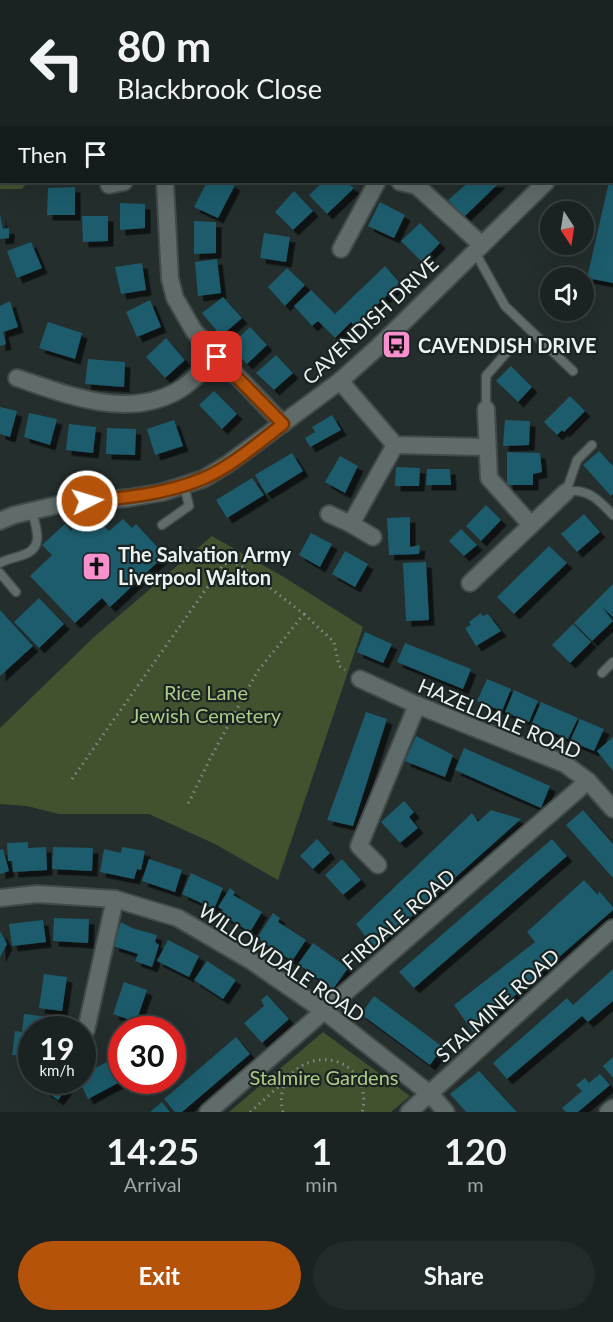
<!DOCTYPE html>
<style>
body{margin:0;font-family:Lato,sans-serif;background:#232a2a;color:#f1f3f6;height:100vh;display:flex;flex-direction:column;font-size:22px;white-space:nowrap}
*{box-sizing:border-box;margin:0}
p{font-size:20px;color:#9fa4a5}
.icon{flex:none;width:33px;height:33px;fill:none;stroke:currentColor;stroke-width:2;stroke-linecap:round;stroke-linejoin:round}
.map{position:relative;height:1112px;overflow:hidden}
.sheet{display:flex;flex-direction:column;background:#1a2222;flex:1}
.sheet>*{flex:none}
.hud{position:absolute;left:0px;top:0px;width:614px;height:183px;box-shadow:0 6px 24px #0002,0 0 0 2px #383f40;background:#1a2222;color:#f1f3f6;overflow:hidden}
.needle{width:39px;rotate:168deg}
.controls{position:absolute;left:540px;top:201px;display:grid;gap:12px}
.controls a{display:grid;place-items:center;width:54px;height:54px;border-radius:50%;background:#1a2222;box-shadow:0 6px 24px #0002,0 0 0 2px #383f40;font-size:30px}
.speed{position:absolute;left:18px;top:1016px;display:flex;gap:12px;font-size:30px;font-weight:700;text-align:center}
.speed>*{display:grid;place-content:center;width:78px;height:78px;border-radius:50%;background:#1a2222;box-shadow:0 6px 24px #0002,0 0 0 2px #383f40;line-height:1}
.speed small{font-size:15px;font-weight:400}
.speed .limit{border:9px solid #d22;background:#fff;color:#111}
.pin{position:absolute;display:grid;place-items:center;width:51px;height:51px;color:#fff;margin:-26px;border-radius:12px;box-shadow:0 3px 9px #0006}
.me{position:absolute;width:66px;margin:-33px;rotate:85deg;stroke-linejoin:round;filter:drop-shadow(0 0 4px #0008)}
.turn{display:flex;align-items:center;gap:21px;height:126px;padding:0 18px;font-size:27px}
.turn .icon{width:78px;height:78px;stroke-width:2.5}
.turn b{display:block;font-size:42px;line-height:51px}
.then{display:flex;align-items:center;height:57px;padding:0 18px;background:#0003;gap:12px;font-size:22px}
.eta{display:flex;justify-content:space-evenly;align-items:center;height:102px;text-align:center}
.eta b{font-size:36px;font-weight:700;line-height:42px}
.button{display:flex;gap:12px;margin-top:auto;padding:12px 18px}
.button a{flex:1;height:69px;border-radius:36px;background:#b45309;color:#fff;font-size:24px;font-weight:700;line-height:69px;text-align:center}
.button a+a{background:#232a2a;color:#f1f3f6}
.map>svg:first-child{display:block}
.green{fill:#43522e}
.building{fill:#1e5b6c;filter:url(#shadow)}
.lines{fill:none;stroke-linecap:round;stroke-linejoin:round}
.service-casing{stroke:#424b4a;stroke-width:11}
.minor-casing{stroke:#424b4a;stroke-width:20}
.path{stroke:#7f8988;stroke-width:3;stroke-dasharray:1.5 4.5;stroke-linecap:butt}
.service{stroke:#5f6c6a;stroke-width:8}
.minor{stroke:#5f6c6a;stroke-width:16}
.route-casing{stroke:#753606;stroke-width:15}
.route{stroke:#b45309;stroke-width:10}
.labels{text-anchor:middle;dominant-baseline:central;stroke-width:4.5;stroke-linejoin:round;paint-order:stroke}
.street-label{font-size:20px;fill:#ebf2f1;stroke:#192423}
.poi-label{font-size:20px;font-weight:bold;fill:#ebf2f1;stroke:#192423;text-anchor:start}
.park-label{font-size:20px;fill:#aecb86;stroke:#192423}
</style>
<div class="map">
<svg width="613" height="1112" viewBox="0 0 613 1112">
<defs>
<filter id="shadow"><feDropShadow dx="5.5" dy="5.5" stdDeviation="0" flood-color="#0009"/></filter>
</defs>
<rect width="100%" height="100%" fill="#232e2d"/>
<g class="green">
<path d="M0 0H279L2 2V182H28L22 189H0Z"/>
<path d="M212 536 282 576 363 627 278 880 215 844 149 814H59L27 806 0 804V728L94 637Z"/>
<path d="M323 1032 410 1096 391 1112H229Z"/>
</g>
<g class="building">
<path d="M207 182H229L235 185 218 218 194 207Z"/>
<path d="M323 182H346L354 188 327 214 309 195Z"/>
<path d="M469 182H500L464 217 448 200Z"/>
<path d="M609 182H613V283L587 278Z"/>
<path d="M75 187V215H47L48 188Z"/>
<path d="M294 191 313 211 293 230 275 212Z"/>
<path d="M380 202 405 215 394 238 368 226Z"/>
<path d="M120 203 145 204V228L120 230Z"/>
<path d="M0 214 3 229 9 228V238L0 239Z"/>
<path d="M82 216H108V241L83 242Z"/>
<path d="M194 221 216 222V253L194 254Z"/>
<path d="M420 223 440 243 422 262 401 241Z"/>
<path d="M264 233 290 237 286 262 260 258Z"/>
<path d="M31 242 42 268 17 278 7 251Z"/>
<path d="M217 259 221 293 198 296 195 262Z"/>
<path d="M142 263 146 290 121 294 115 267Z"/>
<path d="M385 266 400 283 355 326 351 322 335 338 318 321 312 326 294 306 311 290 335 314Z"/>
<path d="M287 268 305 285 285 306 268 287Z"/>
<path d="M223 297 242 318 221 336 202 313Z"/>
<path d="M150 300 161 327 137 337 126 312Z"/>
<path d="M10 301 18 327 3 332 6 344 0 346V306Z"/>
<path d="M48 322 82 333 75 359 39 348Z"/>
<path d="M250 327 267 345 247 364 230 346Z"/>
<path d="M166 338 185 360 165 378 146 357Z"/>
<path d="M276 355 293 373 274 390 256 373Z"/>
<path d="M88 359 125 362 124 387 85 384Z"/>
<path d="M511 366 532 387 518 402 496 381Z"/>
<path d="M214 391 237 414 222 429 199 405Z"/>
<path d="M570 396 585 411 564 432 562 430 557 435 544 422Z"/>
<path d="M0 407 17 411 10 437 0 434Z"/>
<path d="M29 413 57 419 50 445 24 437Z"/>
<path d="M332 415 341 430 310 447 305 438 315 432 312 427Z"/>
<path d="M174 420 183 446 155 455 147 429Z"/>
<path d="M505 420 530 421 529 445 503 446Z"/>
<path d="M69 424 96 427 93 453 66 450Z"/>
<path d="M107 428 136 429 135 455 106 454Z"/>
<path d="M599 451 613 466V494L611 496 583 465Z"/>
<path d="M507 452 540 453 542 472 533 474V485H507Z"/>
<path d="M292 453 303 471 266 494 255 475Z"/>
<path d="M340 456 358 466 345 493 325 482Z"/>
<path d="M396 467 420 468 419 486H395Z"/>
<path d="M427 469H450L451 485H426Z"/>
<path d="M252 478 264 495 227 518 216 500Z"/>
<path d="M486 505 501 520 481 541 466 526Z"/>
<path d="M584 514 600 532 577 552 561 534Z"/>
<path d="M410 517V547L420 545 419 554 389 555 387 518Z"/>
<path d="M123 519 132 528 136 524 165 555 110 607 102 598 75 623 30 576 52 555 42 545 65 524 71 531 79 523H101L109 531Z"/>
<path d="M461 529 477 545 464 556 449 541Z"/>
<path d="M311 533 332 544 320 567 299 555Z"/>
<path d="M549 546 567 563 514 614 497 597Z"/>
<path d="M345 551 368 564 355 587 332 574Z"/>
<path d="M426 562 429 620 406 621 403 563Z"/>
<path d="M613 584V617L602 607 613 621 592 641 574 623Z"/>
<path d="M39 598 64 624 39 648 14 622Z"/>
<path d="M0 610 33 646 0 676Z"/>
<path d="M481 613 482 616 488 614 501 631 476 646 465 628 471 625 469 622Z"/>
<path d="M573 624 591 642 570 663 552 645Z"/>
<path d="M365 632 392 644 383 663 357 652Z"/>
<path d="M405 643 471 669 463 689 397 662Z"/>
<path d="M487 679 511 689 502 711 477 701Z"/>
<path d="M514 690 538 701 529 722 505 712Z"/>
<path d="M541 702 578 718 568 739 532 723Z"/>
<path d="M366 712 387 719 353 826 327 820Z"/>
<path d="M580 719 604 729 594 751 570 741Z"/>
<path d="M416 736 453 755 445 777 405 761Z"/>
<path d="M613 737V771L597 751Z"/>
<path d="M464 748 550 786 541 808 455 770Z"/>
<path d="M404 801 414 812 409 817 418 828 400 843 381 822Z"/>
<path d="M491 810 521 819 375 949 356 924 472 813 478 822Z"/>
<path d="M583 810 613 844V878L566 825Z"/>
<path d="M317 839 330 853 313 869 300 856Z"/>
<path d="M552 839 567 856 414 988 399 972Z"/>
<path d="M28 842V848L46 847 47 870 13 872 12 861H8L7 843Z"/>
<path d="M53 847 93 848 92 871 52 869Z"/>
<path d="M122 847 145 851 141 870 137 869 134 879 100 872 104 849 121 853Z"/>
<path d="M3 849 9 871 0 874V850Z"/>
<path d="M149 859 182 870 175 892 142 881Z"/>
<path d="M342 859 361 880 343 895 325 875Z"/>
<path d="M191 873 223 888 214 909 182 894Z"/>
<path d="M584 880 598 895 599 891 613 907V910L473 1032 454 1005 535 942 527 932Z"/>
<path d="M230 888 235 892 233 895 262 912 250 932 221 914 223 910 218 907Z"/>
<path d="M273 913 280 918 278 922 306 940 292 961 257 938Z"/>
<path d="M54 918 89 919 88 943 53 941Z"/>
<path d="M43 920 46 942 12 946 9 924Z"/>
<path d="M121 922 132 928 157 935 155 942 159 945 152 967 135 961 138 954 113 946Z"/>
<path d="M0 931 7 944 0 957Z"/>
<path d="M168 940 199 956 189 977 157 961Z"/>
<path d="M313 943 348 968 333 989 298 964Z"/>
<path d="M207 961 236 980 223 999 194 980Z"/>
<path d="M613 969V1001L588 1022 582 1016 507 1079 493 1063 567 998 573 1005Z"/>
<path d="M44 974 67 977 62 1011 39 1008Z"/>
<path d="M124 982 147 990 136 1022 113 1014Z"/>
<path d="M267 995 289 1019 262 1043 244 1023 264 1006 261 1000Z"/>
<path d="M374 996 443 1047 430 1065 361 1014Z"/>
<path d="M24 1014 48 1017 46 1029H32V1057L12 1055 15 1031 22 1032Z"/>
<path d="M122 1026 130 1029H122V1061L111 1057Z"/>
<path d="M236 1037 250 1054 182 1112H175L164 1099Z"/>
<path d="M613 1057V1078L603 1066Z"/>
<path d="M107 1062 118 1083 88 1099 79 1080H82V1075Z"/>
<path d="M479 1071 517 1112H466L450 1094Z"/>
<path d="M600 1074 610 1085 578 1112H566L562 1108 582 1091 576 1085 585 1078 589 1083Z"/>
<path d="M31 1080H71L72 1081 58 1100Z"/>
<path d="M162 1102 170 1112H150Z"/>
</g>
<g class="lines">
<defs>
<g id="service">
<path d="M475 252 505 306 573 371"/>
<path d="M486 409V376L508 351"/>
<path d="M566 492C587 487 600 501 613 515"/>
<path d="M566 492 577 460 592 445"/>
<path d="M162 525 189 506 184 485"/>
<path d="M0 563C7 559 15 558 23 555 45 548 36 528 32 511"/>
<path d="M0 573 16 592"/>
<path d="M602 673 613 662"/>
</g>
<g id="minor">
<path d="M612 127 613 126"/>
<path d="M165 182 170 279 175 298 194 331 283 424"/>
<path d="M400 182 417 186 482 245"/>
<path d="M109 185 124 182"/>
<path d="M341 249 377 182"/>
<path d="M17 378C68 395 128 420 179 390 193 382 205 367 217 357"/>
<path d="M340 381 395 445 486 447"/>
<path d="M486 409 489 478 531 525"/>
<path d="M329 514 351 524 373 537"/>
<path d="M0 521 14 515 66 503 128 498 163 492 203 479 228 464 340 381 378 347 546 182"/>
<path d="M351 524 395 445"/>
<path d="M470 583 566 492"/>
<path d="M360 679 417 705 565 764 588 781 613 809"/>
<path d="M378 865 359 846 417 705"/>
<path d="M0 898 37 894 115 899 178 918 250 960 324 1011 430 1094 446 1112"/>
<path d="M86 1030 115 899"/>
<path d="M208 1112 588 781"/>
<path d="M409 1112 613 928"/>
<path d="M608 1112 613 1108"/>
</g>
</defs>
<use href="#service" class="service-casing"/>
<use href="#minor" class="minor-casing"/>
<g class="path">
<path d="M511 0 512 2"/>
<path d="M186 2 188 0"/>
<path d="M443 2V0"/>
<path d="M0 66H2"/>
<path d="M304 614 334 642 339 666 345 670"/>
<path d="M72 779 223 565 230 562 240 565 304 614 257 672 210 759 187 806"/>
<path d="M250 1112 285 1081"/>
<path d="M283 1112C270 1062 342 1038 361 1085 364 1094 365 1103 362 1112"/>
</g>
<use href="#service" class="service"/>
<use href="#minor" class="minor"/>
</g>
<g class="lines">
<defs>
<path id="route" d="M87 501C126 498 165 494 202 479 231 467 258 443 283 424L217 357"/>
</defs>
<use href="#route" class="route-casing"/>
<use href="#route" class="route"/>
</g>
<defs>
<symbol id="bus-square" viewBox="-11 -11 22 22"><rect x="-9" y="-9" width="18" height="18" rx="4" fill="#f890cd" stroke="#192423"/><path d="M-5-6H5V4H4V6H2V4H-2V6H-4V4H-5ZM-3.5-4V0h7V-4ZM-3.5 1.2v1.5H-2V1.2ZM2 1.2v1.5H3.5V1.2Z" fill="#111"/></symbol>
<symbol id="church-square" viewBox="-11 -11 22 22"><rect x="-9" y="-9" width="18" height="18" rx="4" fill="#f890cd" stroke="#192423"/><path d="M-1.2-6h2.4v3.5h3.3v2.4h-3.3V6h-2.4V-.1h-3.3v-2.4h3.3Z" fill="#111"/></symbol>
</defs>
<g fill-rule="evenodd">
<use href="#bus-square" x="380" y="328" width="33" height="33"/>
<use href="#church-square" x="80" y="550" width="33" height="33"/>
</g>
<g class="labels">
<g class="street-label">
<text transform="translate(370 320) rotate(-43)">CAVENDISH DRIVE</text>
<text transform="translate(500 718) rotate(23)">HAZELDALE ROAD</text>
<text transform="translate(398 919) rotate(-41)">FIRDALE ROAD</text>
<text transform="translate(282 962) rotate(34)">WILLOWDALE ROAD</text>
<text transform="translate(497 1005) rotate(-42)">STALMINE ROAD</text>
</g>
<g class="poi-label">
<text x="418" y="345">CAVENDISH DRIVE</text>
<text x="118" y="554">The Salvation Army<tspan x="118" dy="23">Liverpool Walton</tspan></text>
</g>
<g class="park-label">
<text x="206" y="692">Rice Lane<tspan x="206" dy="23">Jewish Cemetery</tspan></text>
<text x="324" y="1077">Stalmire Gardens</text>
</g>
</g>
</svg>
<div class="controls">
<a><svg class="needle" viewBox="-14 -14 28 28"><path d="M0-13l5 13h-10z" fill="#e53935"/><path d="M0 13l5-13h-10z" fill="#9fa4a5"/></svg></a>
<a><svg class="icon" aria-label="sound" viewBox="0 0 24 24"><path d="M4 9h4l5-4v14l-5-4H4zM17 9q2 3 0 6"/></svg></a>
</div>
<div class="speed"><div>19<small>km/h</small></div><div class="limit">30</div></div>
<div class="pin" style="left:217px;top:357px;background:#d93025"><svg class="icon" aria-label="arrive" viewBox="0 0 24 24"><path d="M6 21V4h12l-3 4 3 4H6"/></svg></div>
<svg class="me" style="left:87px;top:501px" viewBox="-20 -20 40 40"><circle r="17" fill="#b45309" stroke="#fff" stroke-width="3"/><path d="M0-11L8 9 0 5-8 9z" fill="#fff"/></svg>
<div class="hud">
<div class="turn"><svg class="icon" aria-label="left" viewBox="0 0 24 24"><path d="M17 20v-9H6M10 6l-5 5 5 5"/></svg><div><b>80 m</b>Blackbrook Close</div></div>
<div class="then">Then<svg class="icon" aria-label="arrive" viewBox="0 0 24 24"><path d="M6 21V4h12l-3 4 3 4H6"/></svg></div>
</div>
</div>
<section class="sheet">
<div class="eta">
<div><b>14:25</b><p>Arrival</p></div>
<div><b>1</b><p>min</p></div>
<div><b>120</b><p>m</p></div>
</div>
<div class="button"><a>Exit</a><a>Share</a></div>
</section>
